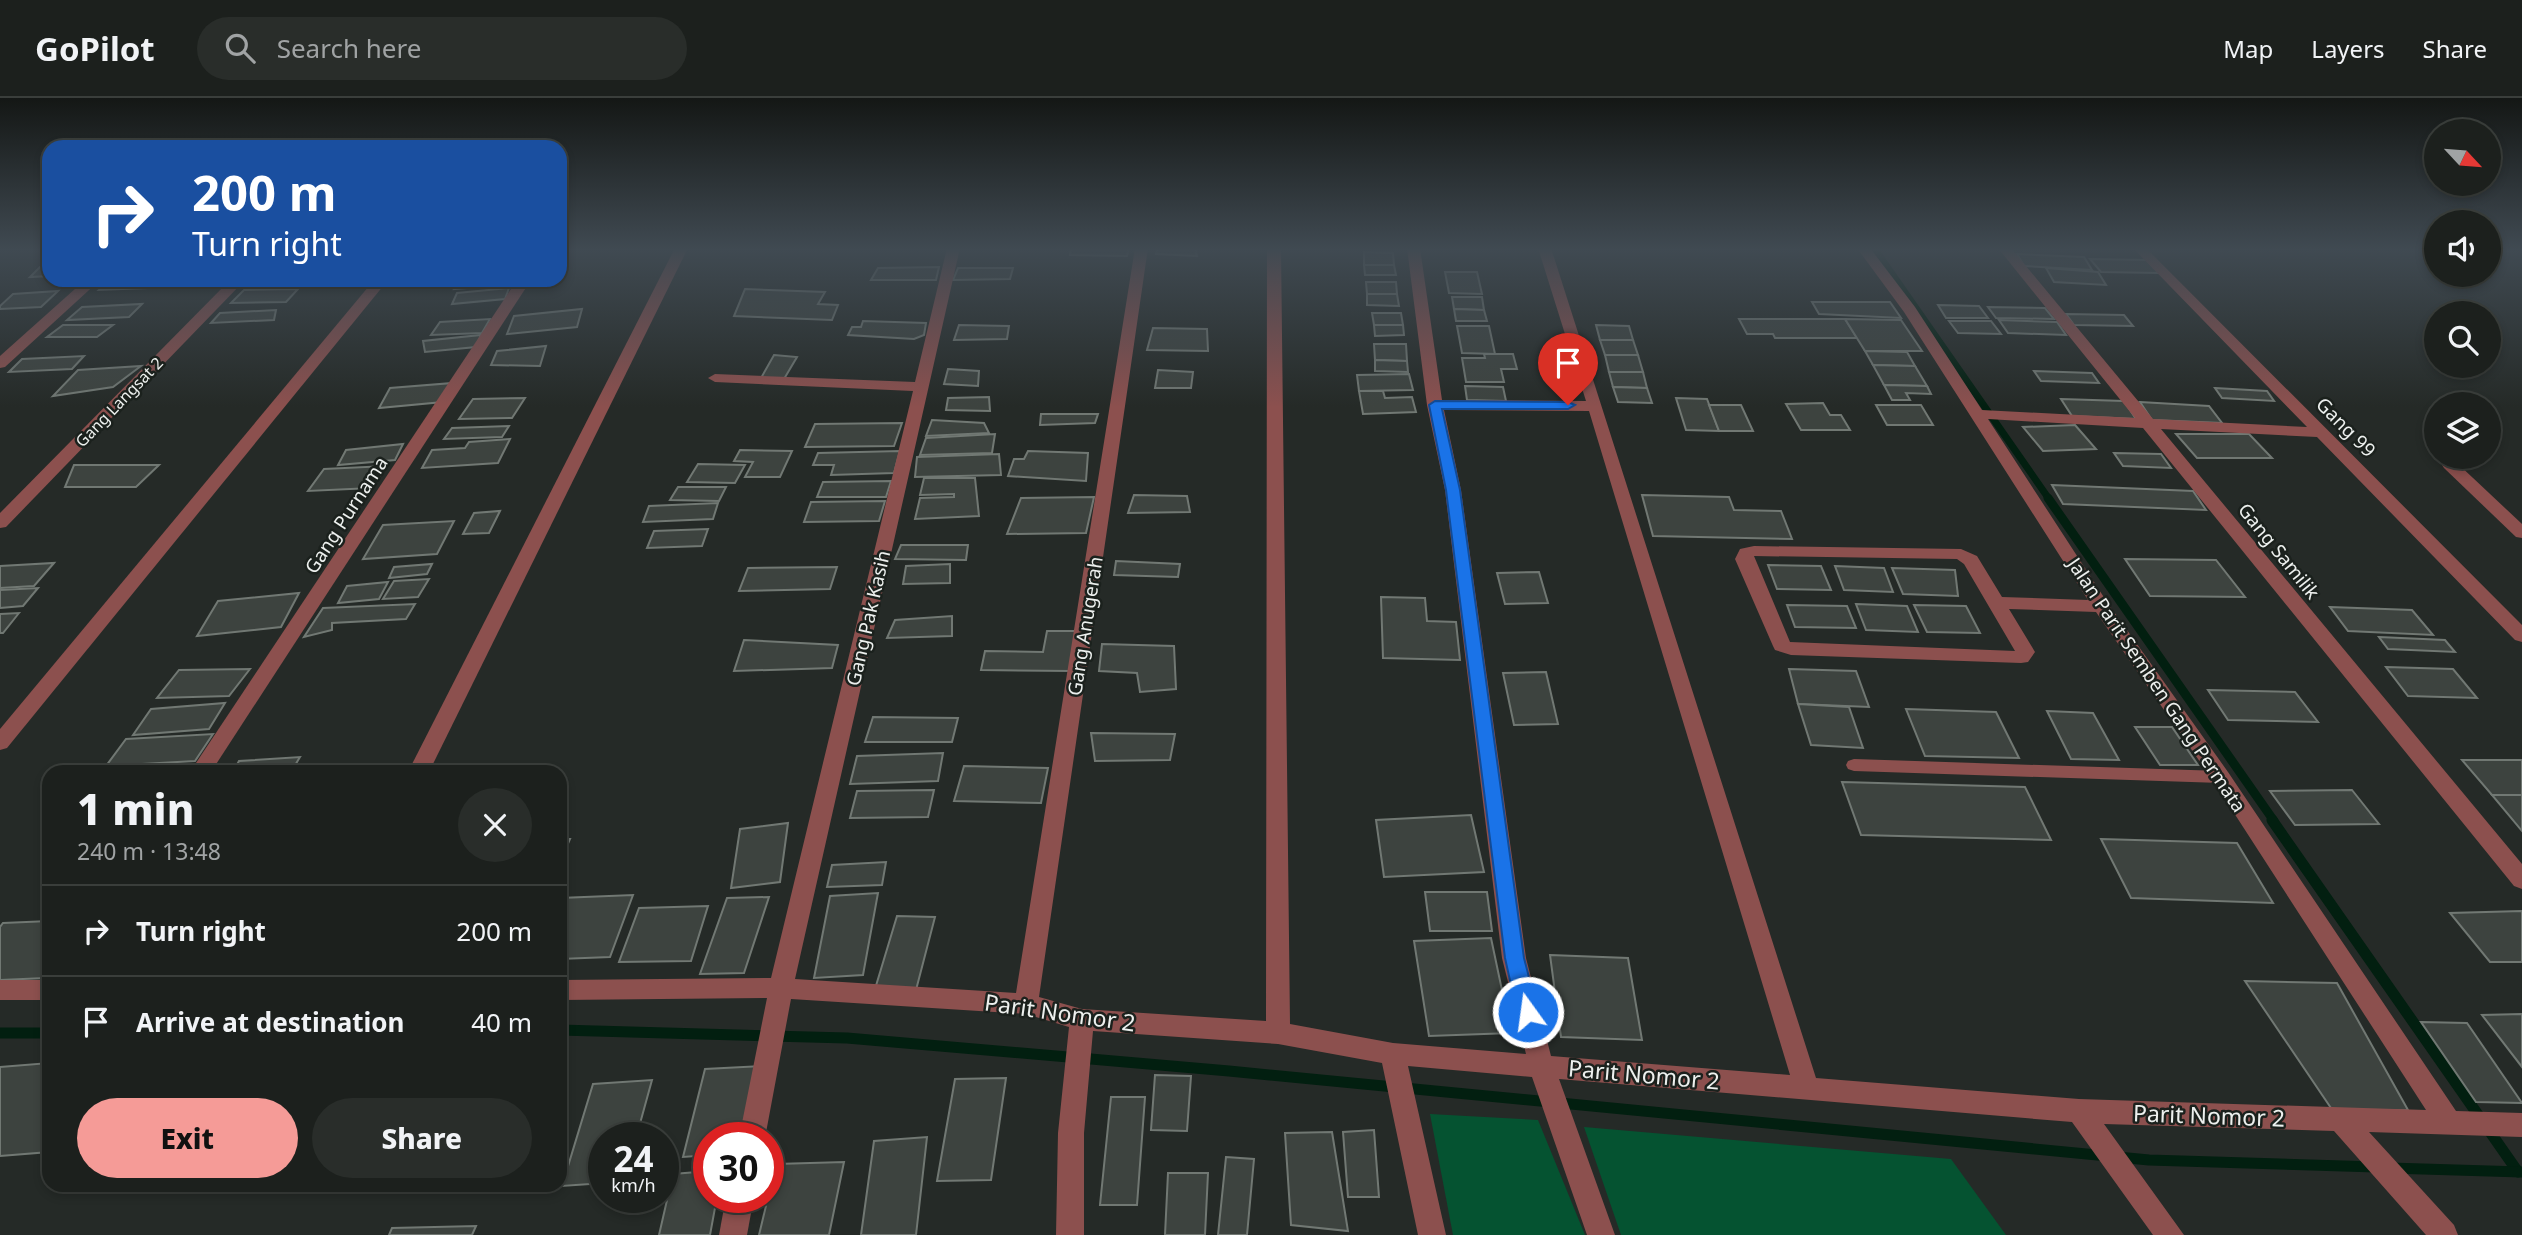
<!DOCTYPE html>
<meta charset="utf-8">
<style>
body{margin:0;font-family:"Noto Sans",sans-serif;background:#292d2a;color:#f1f3f6;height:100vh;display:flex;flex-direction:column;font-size:26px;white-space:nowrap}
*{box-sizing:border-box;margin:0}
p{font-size:23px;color:#a0a3a4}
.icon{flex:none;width:38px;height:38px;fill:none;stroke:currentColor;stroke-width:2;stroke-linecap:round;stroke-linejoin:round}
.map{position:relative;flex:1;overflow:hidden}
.details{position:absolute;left:42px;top:667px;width:525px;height:427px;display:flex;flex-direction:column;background:#1c201d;border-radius:21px;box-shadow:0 4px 10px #0003,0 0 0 2px #3a3e3b}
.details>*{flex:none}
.guide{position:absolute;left:42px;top:42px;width:525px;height:147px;border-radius:21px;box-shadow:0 4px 10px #0003,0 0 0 2px #3a3e3b;background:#1a4fa0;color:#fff;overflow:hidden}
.needle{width:46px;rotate:116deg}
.tools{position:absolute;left:2424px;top:21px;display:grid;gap:14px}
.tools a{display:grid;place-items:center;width:77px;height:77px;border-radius:50%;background:#1c201d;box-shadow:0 4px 10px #0003,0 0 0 2px #3a3e3b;font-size:35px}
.speed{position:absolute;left:588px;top:1024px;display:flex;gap:14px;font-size:35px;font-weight:700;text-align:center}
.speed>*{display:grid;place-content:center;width:91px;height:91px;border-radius:50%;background:#1c201d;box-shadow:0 4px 10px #0003,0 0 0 2px #3a3e3b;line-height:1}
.speed small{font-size:18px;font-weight:400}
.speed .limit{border:10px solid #d22;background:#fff;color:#111}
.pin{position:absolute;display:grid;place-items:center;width:60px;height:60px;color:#fff;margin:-72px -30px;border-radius:50% 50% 50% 0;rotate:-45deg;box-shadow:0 0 7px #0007}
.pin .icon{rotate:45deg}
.me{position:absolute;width:77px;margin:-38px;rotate:346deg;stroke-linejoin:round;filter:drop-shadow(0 0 5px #0008)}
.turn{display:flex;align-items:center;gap:24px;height:147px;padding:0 35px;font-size:32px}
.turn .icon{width:91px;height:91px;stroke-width:2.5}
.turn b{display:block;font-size:49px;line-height:60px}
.round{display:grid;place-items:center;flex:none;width:74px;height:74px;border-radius:37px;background:#292d2a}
.overview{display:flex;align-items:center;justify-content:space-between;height:119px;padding:0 35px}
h1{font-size:42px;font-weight:800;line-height:52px}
.cta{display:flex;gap:14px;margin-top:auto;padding:14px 35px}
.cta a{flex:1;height:80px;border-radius:42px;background:#f59b97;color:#111;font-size:28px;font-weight:800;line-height:80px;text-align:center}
.cta a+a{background:#292d2a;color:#f1f3f6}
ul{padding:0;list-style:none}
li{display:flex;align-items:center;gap:21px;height:91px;padding:0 35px;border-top:2px solid #3a3e3b}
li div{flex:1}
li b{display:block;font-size:26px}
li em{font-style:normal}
header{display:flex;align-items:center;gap:42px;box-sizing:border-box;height:98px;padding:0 35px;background:#1c201d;border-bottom:2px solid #3a3e3b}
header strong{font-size:33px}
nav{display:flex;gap:38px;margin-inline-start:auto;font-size:24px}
.search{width:490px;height:63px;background:#292d2a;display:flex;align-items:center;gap:18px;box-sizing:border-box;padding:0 24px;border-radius:38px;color:#a0a3a4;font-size:26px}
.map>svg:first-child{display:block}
.green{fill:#055331}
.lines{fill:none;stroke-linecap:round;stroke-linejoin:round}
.stream-far2{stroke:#021f10;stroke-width:7}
.stream-far1{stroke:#021f10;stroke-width:9}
.stream{stroke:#021f10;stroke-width:11}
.building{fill:#3d433f;stroke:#717873;stroke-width:2}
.service{fill:#8c504e;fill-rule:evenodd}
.minor{fill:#8c504e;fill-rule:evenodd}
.route{fill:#1a73e8;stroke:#114b97;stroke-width:2}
.labels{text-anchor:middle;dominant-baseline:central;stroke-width:5;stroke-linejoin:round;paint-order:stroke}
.far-street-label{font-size:16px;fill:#edf0ee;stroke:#1b211d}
.street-label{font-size:19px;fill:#edf0ee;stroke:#1b211d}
.near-street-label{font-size:23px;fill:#edf0ee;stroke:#1b211d}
</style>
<header>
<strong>GoPilot</strong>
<div class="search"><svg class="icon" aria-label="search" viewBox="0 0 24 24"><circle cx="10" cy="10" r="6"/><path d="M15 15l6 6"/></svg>Search here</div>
<nav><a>Map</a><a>Layers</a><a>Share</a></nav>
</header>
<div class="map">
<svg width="2522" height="1137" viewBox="0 0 2522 1137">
<rect width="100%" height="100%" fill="#252a27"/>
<g class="green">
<path d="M1430 1016 1538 1022 1585 1137H1453Z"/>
<path d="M1584 1029 1951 1061 2006 1137H1621Z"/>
</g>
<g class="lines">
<path class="stream-far2" d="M1874 150 2049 401"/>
<path class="stream-far1" d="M2048 400 2274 723"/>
<g class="stream">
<path d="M2272 722 2518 1074"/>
<path d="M560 932 847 940 1229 973 2149 1062 2376 1069"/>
<path d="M0 935H49"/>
<path d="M2390 1070 2522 1074"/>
</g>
</g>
<g class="building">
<path d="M1071 150H1129L1127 158 1070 157Z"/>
<path d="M1158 150H1195L1197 158 1156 156Z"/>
<path d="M1364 154 1393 155 1394 167H1364Z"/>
<path d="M2017 156 2084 159 2092 172 2024 168Z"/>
<path d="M2090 161 2147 162 2159 175 2101 174Z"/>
<path d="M1364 167H1394L1396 177H1365Z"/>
<path d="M49 168V178L30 179 40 169Z"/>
<path d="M939 169 936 182H871L878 170Z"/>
<path d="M958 170H1013L1010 181 953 182Z"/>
<path d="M2046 170 2098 174 2106 187 2054 184Z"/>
<path d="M1445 174H1477L1482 196 1449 195Z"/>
<path d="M110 182H158L149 190 99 192Z"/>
<path d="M459 182H518L516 186 454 191Z"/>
<path d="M1366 184H1396L1397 196H1367Z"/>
<path d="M509 190 505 201 452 206 457 195Z"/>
<path d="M298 191 286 204 231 205 244 192Z"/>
<path d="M745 191 825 194 818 206 838 207 832 222 734 218Z"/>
<path d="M58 193 41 209 0 211V208L13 196Z"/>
<path d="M1367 196H1397L1399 208 1367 207Z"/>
<path d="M1452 199H1482L1484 212 1454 211Z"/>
<path d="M1812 204H1890L1901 220 1819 216Z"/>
<path d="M142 206 129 219 67 222 82 209Z"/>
<path d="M1938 207 1979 208 1988 220H1946Z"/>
<path d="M1988 209 2045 210 2054 221 1996 220Z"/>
<path d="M582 211 577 229 507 236 514 218Z"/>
<path d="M1454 211 1484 212 1487 223H1456Z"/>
<path d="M276 212 274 222 211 225 220 215Z"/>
<path d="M1372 215H1401L1403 227H1374Z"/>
<path d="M2066 216 2124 217 2133 228 2074 227Z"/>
<path d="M490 221 482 235 431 237 440 224Z"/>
<path d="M1739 221H1845L1857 240H1775L1773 236H1747Z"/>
<path d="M1845 221 1901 222 1922 253H1865Z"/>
<path d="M1999 222 2057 224 2066 237 2008 235Z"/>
<path d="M863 223 926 225 924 237 914 241 848 237 852 229H861Z"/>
<path d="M1949 223H1991L2001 236 1958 235Z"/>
<path d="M63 227H113L97 239H47Z"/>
<path d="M959 227 1009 228 1007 241 954 242Z"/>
<path d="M1374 227H1403L1404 237 1375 238Z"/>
<path d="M1596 227 1629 228 1633 242H1600Z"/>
<path d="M1457 228H1489L1495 256 1462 255Z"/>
<path d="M1153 230 1207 231 1208 253 1147 252Z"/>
<path d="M481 237 476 249 425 254 423 243Z"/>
<path d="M1600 242H1633L1638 257H1605Z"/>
<path d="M1374 246H1406L1407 263 1375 262Z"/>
<path d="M546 248 540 268 491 267 497 253Z"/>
<path d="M1865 253 1907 254 1915 268 1873 267Z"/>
<path d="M1484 256H1513L1517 271H1501L1504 284H1466L1462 260H1485Z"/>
<path d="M774 257 797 259 784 281 761 280Z"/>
<path d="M1605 257H1638L1643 274H1609Z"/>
<path d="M84 258 72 271 9 274 22 261Z"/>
<path d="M1375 262 1407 263 1408 274 1375 273Z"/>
<path d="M1873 267 1915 268 1927 288 1884 287Z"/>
<path d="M141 268 113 289 53 298 78 272Z"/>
<path d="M948 271 979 273 978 288 944 286Z"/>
<path d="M1158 272 1193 274 1191 290H1155Z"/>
<path d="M2034 273 2092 275 2099 285 2041 283Z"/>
<path d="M1609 274H1643L1647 290 1613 289Z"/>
<path d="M1409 276 1413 292 1359 293 1357 277Z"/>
<path d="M453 285 443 304 379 310 390 290Z"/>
<path d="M1884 287 1927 288 1931 296 1906 295 1910 302H1892Z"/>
<path d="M1465 288 1503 289 1506 303 1467 302Z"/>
<path d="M1613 289 1647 290 1652 305 1618 304Z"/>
<path d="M2215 290 2267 293 2274 303 2222 300Z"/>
<path d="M1359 293H1383L1385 300 1412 299 1416 314 1363 316Z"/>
<path d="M989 299 990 313 946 312 948 300Z"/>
<path d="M525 300 512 320 459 321 473 301Z"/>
<path d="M1676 300 1707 301 1719 333 1686 332Z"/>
<path d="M2061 301 2124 303 2136 321 2072 318Z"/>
<path d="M2140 304 2209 308 2222 325 2152 322Z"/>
<path d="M1823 305 1830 317H1841L1850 332H1801L1786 306Z"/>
<path d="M1709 307H1741L1753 333H1719Z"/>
<path d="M1876 307H1921L1933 327H1887Z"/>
<path d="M1041 316H1098L1095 325 1040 327Z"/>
<path d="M932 322 984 325 989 335 926 338Z"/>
<path d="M902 325 894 348 805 349 815 326Z"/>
<path d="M2075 327 2096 351 2043 353 2023 329Z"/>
<path d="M509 328 502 339 444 341 452 330Z"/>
<path d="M995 336 992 355 920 357 926 340Z"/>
<path d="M2176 336H2249L2272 360H2197Z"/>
<path d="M510 341 498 365 422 370 432 352 465 350 469 344Z"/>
<path d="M403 346 395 362 338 367 346 352Z"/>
<path d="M740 352 792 353 780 379H745L753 364 734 363Z"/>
<path d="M900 353 894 375 831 377 834 367H813L818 355Z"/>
<path d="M1028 353 1088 355 1086 383 1008 378 1014 361H1024Z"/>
<path d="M2114 355 2161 356 2171 370 2123 368Z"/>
<path d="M999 356 1001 377 915 379 917 359Z"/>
<path d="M698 366 745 367 735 385 687 384Z"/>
<path d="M74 367H159L136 389H65Z"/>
<path d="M386 368 372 390 308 393 324 371Z"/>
<path d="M924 380H975L979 418 915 421 920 400 954 399V396L920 397Z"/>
<path d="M891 383 886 399H817L823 384Z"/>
<path d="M2052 387 2193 393 2206 412 2063 406Z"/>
<path d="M678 389H726L719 403 670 402Z"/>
<path d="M1134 397 1187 398 1190 414 1128 415Z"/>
<path d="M1642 397 1729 399 1734 412 1781 413 1792 441 1653 438Z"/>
<path d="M1094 399 1086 435 1007 436 1021 400Z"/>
<path d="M885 403 879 423 804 424 811 404Z"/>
<path d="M718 405 713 421 643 424 649 408Z"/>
<path d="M500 413 489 435 463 436 474 415Z"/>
<path d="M454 423 437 456 363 461 383 427Z"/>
<path d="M708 431 702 448 647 450 654 433Z"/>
<path d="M901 447H968L966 462 895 461Z"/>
<path d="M2125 461 2216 462 2245 499 2150 498Z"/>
<path d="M1116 463 1180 466 1178 479 1114 477Z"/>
<path d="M54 465 34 488 0 490V468Z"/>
<path d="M432 466 427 476 389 480 394 469Z"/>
<path d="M950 466V485L903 486 906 468Z"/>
<path d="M1768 467 1821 468 1831 492 1777 491Z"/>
<path d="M1835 468 1884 470 1893 494 1844 492Z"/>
<path d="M837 469 830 491 739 493 748 470Z"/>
<path d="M1892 470 1955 472 1958 498 1903 496Z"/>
<path d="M1539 474 1548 505 1505 506 1497 475Z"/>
<path d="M429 481 418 499 383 501 394 483Z"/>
<path d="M388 484 379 501 338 505 347 488Z"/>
<path d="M38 490 23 508 0 510V492Z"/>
<path d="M299 495 281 529 197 538 218 503Z"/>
<path d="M1381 499 1425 500 1427 523 1456 524 1460 562 1383 560Z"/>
<path d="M415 506 406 521 332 525V532L304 539 323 510Z"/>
<path d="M1856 506 1907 508 1918 534 1866 532Z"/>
<path d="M1787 507 1847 508 1856 530 1795 529Z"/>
<path d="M1914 507 1966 508 1980 535 1927 534Z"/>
<path d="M2330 509 2412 512 2433 537 2348 533Z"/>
<path d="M19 515 3 535H0V516Z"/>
<path d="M952 518V538L887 540 895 522Z"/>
<path d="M1047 533H1078L1071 573 981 572 985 553 1043 554Z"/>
<path d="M2379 539 2445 542 2455 554 2388 551Z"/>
<path d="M744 542 838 547 832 570 734 573Z"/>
<path d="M1102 546 1174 548 1176 591 1140 594 1137 575 1099 573Z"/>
<path d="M2386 569 2453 571 2477 600 2408 598Z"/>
<path d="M250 571 229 598 157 600 179 572Z"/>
<path d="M1789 571 1856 573 1869 609 1798 606Z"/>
<path d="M1546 574 1558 626 1514 627 1503 575Z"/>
<path d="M2208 592 2295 594 2318 624 2228 622Z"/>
<path d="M225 605 209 631 133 637 151 611Z"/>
<path d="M1798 606 1849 609 1863 650 1811 647Z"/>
<path d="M1906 611 1996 614 2019 660 1925 658Z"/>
<path d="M2047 613 2093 615 2119 662 2071 661Z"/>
<path d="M873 619 958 620 952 644H865Z"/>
<path d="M2135 629H2172L2198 667H2160Z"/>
<path d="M1091 635 1175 636 1170 662 1095 663Z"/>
<path d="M213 636 195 663 106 668 126 641Z"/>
<path d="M943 655 938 683 850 686 857 658Z"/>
<path d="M300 659 291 674H233L239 663Z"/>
<path d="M2462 662H2522V697H2492Z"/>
<path d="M964 668 1048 670 1041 705 954 703Z"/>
<path d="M1842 684 2025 689 2051 742 1861 737Z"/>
<path d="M934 692 928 719 850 720 857 693Z"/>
<path d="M2352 692 2379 726 2295 727 2270 693Z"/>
<path d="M2492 697H2522V733Z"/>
<path d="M1471 717 1484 774 1384 779 1376 722Z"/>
<path d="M788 725 780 784 731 790 740 731Z"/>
<path d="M560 741H570L560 764Z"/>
<path d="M2101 741 2237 745 2273 805 2131 800Z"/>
<path d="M886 764 882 787 827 789 832 767Z"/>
<path d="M1425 794H1487L1492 833H1430Z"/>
<path d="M878 795 863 877 814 880 830 798Z"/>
<path d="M633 797 610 859 560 861V800Z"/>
<path d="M769 799 744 875 700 876 727 800Z"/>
<path d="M708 808 691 863 619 864 639 810Z"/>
<path d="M2522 813V864H2490L2450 815Z"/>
<path d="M897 818 935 819 916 892 875 891Z"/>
<path d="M49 823 46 880 0 882V829L3 825Z"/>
<path d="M1491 840 1511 935 1429 938 1414 843Z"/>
<path d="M1550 857 1628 860 1642 942 1561 939Z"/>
<path d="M2245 883 2337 885 2408 1012 2333 1013Z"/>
<path d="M2522 916V969L2482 917Z"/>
<path d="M2421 924 2467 925 2522 1005 2476 1004Z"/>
<path d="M49 965V1054L0 1058V969Z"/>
<path d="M762 968 746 1040H709V1057L683 1059 705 971Z"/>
<path d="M1155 977 1191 978 1187 1033 1151 1032Z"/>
<path d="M1006 980 991 1082 937 1083 955 981Z"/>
<path d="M652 982 636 1040H604V1085L562 1088 593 986Z"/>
<path d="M1111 999H1145L1137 1107H1100Z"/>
<path d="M1374 1032 1379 1099H1348L1343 1034Z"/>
<path d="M1332 1034 1348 1133 1291 1127 1285 1035Z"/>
<path d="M927 1039 916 1137H861L874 1043Z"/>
<path d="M1226 1059 1254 1061 1247 1137H1218Z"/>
<path d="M844 1064 829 1137H759L776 1066Z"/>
<path d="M709 1073V1099H717L710 1137H659L673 1076Z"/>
<path d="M1168 1075H1208L1205 1137H1165Z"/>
<path d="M476 1128 472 1137H389L392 1130Z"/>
</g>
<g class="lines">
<path class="service" d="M1854 661 2221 673 2227 675 2230 679 2227 683 2221 685 1854 673 1848 671 1846 667 1848 663Z"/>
<g class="minor">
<path d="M675 150H688L429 674H408Z"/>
<path d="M947 150H960L795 881 1016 895 1135 150H1148L1039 899 1082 911 1266 923 1267 150H1281L1290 926 1393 945 1526 956 1502 860 1445 392 1427 307 1407 150H1420L1442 302 1586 303 1538 150H1551L1816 980 2079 1001 2426 1012 2214 684 2096 514 2009 511 2035 554 2028 564 2021 565 1791 557 1775 552 1773 548 1735 461 1740 451 1754 448 1961 451 1977 458 2002 499 2088 502 1904 214 1857 150H1870L1915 209 1982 312 2135 320 1998 150H2011L2153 321 2307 329 2133 150H2146L2522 527V544L2515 542 2317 339 2161 331 2522 766V791L2514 788 2143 330 1988 321 2107 504 2228 674 2456 1013 2522 1015V1039L2369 1034 2454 1127 2458 1137H2426L2334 1033 2104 1026 2184 1137H2153L2072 1024 1559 981 1615 1137H1587L1532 979 1408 968 1446 1137H1418L1382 965 1278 946 1093 933 1084 1035V1137H1056L1058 1035 1069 929 1026 916 791 901 765 1040H739L767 900 560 902V882L771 880 913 293 715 284 708 280 715 276 915 284ZM1444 312 1589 313 1790 977 1551 958 1526 860 1461 392ZM1754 458 1957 461 1964 466 2015 553 1790 544Z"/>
<path d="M85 182H100L5 269 0 270V258Z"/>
<path d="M230 182H245L6 429 0 430V415Z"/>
<path d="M374 182H388L7 650 0 652V631Z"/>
<path d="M517 182H531L211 674H190Z"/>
<path d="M2450 362 2456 364 2522 426V440L2516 439 2444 370 2442 367Z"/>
<rect x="0" y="882" width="49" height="20"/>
<path d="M726 1099H754L747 1137H719Z"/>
</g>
</g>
<linearGradient id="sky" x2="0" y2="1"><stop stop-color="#141715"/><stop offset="0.49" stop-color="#404a52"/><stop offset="1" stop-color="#404a52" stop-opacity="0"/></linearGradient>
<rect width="2522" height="309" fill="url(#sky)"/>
<path class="route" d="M1435 303 1568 304 1575 307 1568 311H1442L1460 392 1524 860 1538 914 1535 920 1528 922 1520 920 1517 914 1505 860 1446 392 1429 307Z"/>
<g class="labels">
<g class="far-street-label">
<text transform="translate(119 304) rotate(-46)">Gang Langsat 2</text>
</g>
<g class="street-label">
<text transform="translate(2346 329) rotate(45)">Gang 99</text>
<text transform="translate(346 417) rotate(-57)">Gang Purnama</text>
<text transform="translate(2279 453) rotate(51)">Gang Samilik</text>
<text transform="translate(868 520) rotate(-77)">Gang Pak Kasih</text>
<text transform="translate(1085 528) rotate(-81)">Gang Anugerah</text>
<text transform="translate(2157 587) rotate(56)">Jalan Parit Semben Gang Permata</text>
</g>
<g class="near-street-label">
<text transform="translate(1060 914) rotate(8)">Parit Nomor 2</text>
<text transform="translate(1644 976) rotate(5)">Parit Nomor 2</text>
<text transform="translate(2209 1017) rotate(2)">Parit Nomor 2</text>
</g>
</g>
</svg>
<div class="tools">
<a><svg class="needle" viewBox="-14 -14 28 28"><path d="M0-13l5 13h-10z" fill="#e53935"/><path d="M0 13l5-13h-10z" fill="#a0a3a4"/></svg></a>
<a><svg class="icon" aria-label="sound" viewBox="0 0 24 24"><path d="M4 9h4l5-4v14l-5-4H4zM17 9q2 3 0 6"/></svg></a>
<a><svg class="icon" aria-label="search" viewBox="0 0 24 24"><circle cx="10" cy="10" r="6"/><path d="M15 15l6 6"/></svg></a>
<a><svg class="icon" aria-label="layers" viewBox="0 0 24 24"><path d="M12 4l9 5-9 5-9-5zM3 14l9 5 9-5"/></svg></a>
</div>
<div class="speed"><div>24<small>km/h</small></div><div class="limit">30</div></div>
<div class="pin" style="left:1568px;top:307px;background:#d93025"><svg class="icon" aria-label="arrive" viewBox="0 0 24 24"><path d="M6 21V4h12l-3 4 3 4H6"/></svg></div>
<svg class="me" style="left:1528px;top:914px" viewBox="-20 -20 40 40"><circle r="17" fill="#1a73e8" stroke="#fff" stroke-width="3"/><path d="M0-11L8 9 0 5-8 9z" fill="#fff"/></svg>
<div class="guide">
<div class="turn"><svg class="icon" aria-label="right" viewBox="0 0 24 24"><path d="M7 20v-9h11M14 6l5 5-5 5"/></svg><div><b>200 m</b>Turn right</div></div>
</div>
<section class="details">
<div class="overview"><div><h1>1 min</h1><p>240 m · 13:48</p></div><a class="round"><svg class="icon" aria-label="close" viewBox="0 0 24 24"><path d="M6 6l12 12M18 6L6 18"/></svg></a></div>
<ul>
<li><svg class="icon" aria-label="right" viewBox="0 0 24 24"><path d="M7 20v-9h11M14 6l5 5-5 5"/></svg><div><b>Turn right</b></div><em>200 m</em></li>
<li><svg class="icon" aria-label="arrive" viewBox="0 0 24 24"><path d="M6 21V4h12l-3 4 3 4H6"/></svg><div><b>Arrive at destination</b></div><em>40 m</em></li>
</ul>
<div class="cta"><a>Exit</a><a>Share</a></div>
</section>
</div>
